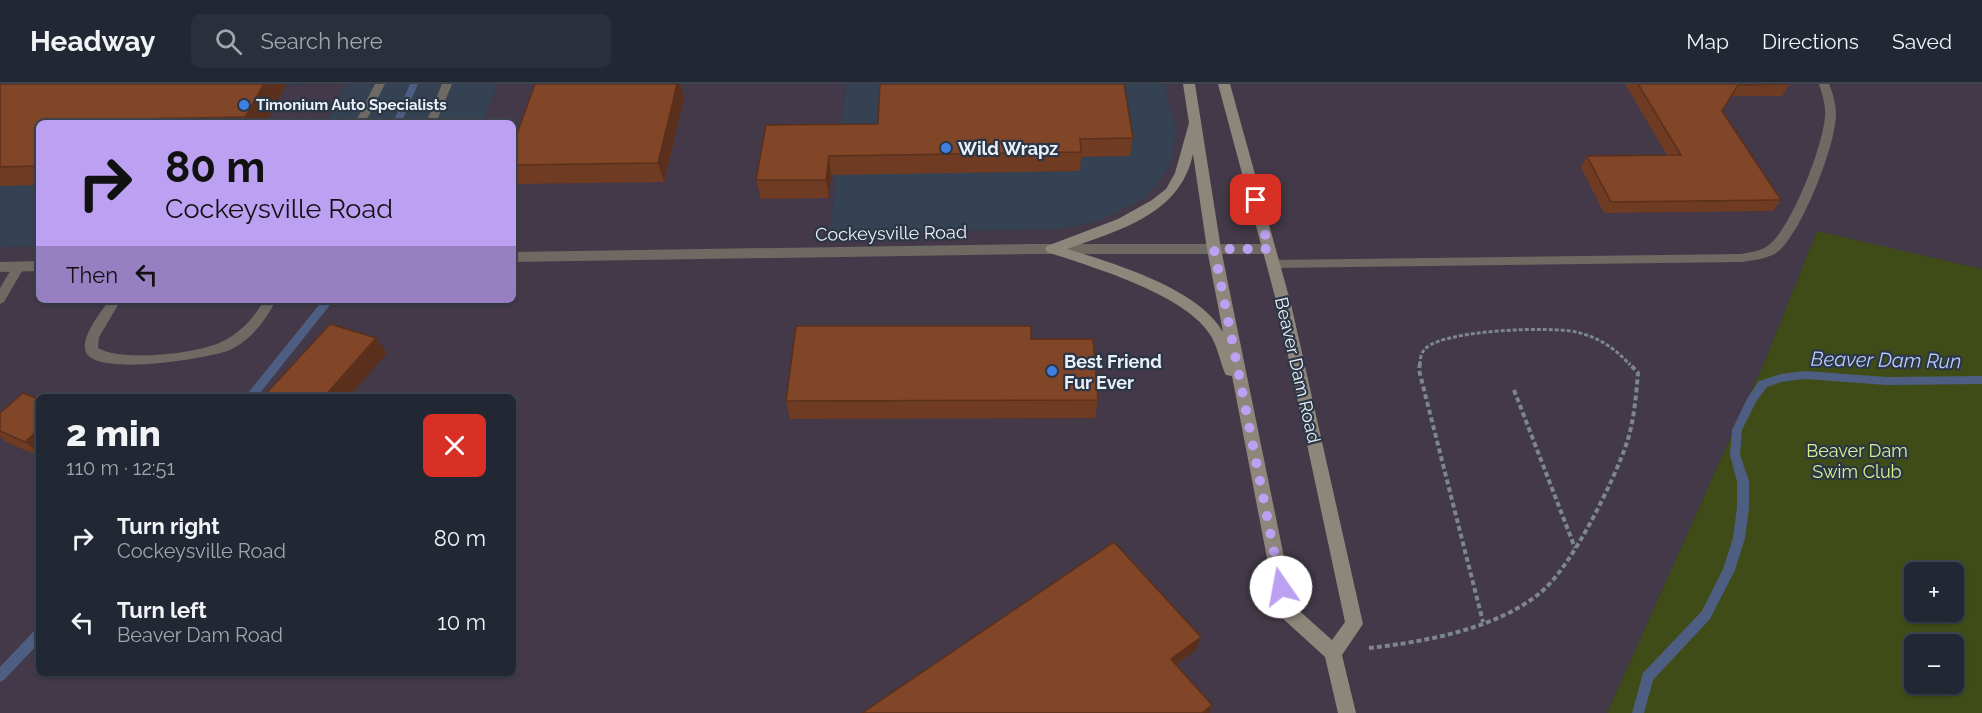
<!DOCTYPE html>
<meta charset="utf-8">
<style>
body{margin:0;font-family:Raleway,sans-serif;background:#29303b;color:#f1f3f6;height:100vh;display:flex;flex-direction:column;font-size:22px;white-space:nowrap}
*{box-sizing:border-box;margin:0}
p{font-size:20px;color:#a2a6ac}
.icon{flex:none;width:33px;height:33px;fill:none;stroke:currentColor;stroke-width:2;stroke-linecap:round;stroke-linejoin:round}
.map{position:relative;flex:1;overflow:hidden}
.side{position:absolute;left:36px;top:310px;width:480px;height:282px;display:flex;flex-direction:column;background:#212833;border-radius:9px;box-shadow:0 2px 4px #0004,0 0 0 2px #3e444e}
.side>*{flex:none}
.guide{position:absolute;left:36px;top:36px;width:480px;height:183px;border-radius:9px;box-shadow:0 2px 4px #0004,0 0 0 2px #3e444e;background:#bca0f2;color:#111;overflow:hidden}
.buttons{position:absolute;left:1904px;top:478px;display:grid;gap:12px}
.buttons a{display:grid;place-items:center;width:60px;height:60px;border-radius:9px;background:#212833;box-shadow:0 2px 4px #0004,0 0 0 2px #3e444e;font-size:30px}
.pin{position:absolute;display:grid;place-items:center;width:51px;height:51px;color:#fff;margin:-26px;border-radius:12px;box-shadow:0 3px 9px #0006}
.me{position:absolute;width:66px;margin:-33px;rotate:348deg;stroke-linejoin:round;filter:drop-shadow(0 0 4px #0008)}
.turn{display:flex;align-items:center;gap:21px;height:126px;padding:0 30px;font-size:27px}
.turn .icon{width:78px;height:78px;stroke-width:2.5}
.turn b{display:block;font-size:42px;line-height:51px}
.then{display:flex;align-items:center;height:57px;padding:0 30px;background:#0003;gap:12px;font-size:22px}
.round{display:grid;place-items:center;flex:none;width:63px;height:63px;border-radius:9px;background:#29303b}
.summary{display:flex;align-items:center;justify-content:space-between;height:102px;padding:0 30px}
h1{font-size:36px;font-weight:800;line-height:45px}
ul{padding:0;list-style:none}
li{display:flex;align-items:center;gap:18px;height:84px;padding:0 30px}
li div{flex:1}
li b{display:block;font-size:22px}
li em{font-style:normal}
header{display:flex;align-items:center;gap:36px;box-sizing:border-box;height:84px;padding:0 30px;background:#212833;border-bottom:2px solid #3e444e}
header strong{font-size:28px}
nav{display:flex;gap:33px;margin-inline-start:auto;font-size:21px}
.search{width:420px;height:54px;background:#29303b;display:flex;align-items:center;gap:15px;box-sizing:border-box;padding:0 21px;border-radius:9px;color:#a2a6ac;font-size:22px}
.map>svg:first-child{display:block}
.commercial{fill:#433948;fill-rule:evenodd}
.built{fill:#344254}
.green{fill:#3f4c17;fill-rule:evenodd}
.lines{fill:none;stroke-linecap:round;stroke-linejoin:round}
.stream{fill:#4e5e83;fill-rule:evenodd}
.path-far1{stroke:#7c8591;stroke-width:3;stroke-dasharray:4 2;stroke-linecap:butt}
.path{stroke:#7c8591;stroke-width:4;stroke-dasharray:5 3;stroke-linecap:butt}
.service{fill:#6e6962;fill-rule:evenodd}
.tertiary{fill:#6e6962;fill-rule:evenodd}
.secondary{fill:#8d867a;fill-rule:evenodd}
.wall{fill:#6f3b22}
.shaded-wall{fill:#5a301c}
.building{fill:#814528;stroke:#5a301c;stroke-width:1.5}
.route{stroke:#bca0f2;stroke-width:10;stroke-dasharray:0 18}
.shop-dot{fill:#3f7fe0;stroke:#2c3644;stroke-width:2}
.labels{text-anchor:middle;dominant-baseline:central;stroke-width:4.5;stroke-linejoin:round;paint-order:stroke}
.far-poi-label{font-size:15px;font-weight:bold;fill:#e9f0f9;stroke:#2c3644;text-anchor:start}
.poi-label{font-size:18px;font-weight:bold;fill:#e9f0f9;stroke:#2c3644;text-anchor:start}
.street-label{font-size:18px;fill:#e9f0f9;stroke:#2c3644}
.park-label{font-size:18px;fill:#d6f192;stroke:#2c3644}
.water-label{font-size:20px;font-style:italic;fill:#b5cdfe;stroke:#2c3644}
</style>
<header>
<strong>Headway</strong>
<div class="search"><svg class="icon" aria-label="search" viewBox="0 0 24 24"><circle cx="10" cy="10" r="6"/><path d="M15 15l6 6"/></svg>Search here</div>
<nav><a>Map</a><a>Directions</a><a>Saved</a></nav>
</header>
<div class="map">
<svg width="1982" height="629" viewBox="0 0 1982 629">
<rect width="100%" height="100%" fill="#2c3644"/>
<g class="commercial">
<path d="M346 0 326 39H200L224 2Z"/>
<path d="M498 0H846L830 149 1054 145 1096 138 1176 47 1164 0H1982V185L1817 148 1767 272 1607 629H0V163L39 162V216H513V39H482ZM39 314H513V590H39Z"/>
</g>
<g class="built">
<path d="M0 0H301L224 2 39 39V162L0 163Z"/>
<path d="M346 0H498L482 39H326Z"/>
<path d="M846 0H1164L1176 47 1170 82 1145 114 1096 138 1054 145 830 149Z"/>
</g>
<path class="green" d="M1817 147 1982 185V629H1607L1767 272ZM1914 489H1953V528H1914ZM1914 561H1953V600H1914Z"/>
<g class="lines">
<g class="stream">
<path d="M410 0H418L401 39H393Z"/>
<path d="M323 216H334L256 314H244Z"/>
<path d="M1805 287 1887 293 1982 292V300L1887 301 1805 295 1781 298 1767 303 1757 316 1742 346 1740 371 1749 397V424L1745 454 1735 486 1710 535 1653 596 1644 629H1632L1643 589 1702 527 1723 485 1733 454 1737 424V397L1730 371 1732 346 1748 313 1759 297 1781 290Z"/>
<path d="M39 544V559L4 596 0 598V583L35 546Z"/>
</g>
<path class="path-far1" d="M1420 281C1420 275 1421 268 1426 264 1445 246 1550 242 1576 248 1598 253 1615 264 1630 281"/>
<g class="path">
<path d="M1420 279 1419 286 1483 538"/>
<path d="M1514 306 1575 464"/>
<path d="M1369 564C1424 558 1496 545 1540 509 1571 484 1613 399 1626 361 1634 339 1636 312 1638 289L1629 279"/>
</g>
<g class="service">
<path d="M375 0H385L365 39H355Z"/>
<path d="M442 0H452L436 39H426Z"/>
<path d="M1819 0H1829C1833 10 1836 20 1836 31 1835 63 1803 144 1780 166 1770 175 1754 176 1741 178L1273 184 1267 180 1273 176 1741 170C1752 168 1763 167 1771 159 1793 139 1823 62 1825 32 1826 21 1822 10 1819 0Z"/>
<path d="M19 178 25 182 4 218 0 220V204L15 179Z"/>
<path d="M109 216H121L99 253 98 264C122 278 196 270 221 258 239 250 255 233 264 216H276C266 236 251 256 230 266 211 274 88 295 85 265 83 249 101 229 109 216Z"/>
</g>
<g class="tertiary">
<path d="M1030 160H1269L1276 165 1269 170H1030L513 178V168Z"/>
<path d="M39 177V187L0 188V178Z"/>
</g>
<path class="secondary" d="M1183 0H1195L1221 165 1294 522 1332 556 1345 538 1277 220 1218 0H1230L1291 220 1363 540 1342 571 1356 629H1338L1325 573 1280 532 1277 526 1232 292 1226 291 1224 287C1220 276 1217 262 1211 252 1186 210 1092 183 1047 168L1045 165 1047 162 1118 135 1152 116 1166 105 1175 89 1189 39ZM1193 70 1207 165 1223 248C1198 204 1113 179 1067 165 1119 146 1180 131 1193 70Z"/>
</g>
<g class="wall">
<path d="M0 0 286 1 265 39H39V101L0 102Z"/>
<path d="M1625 0H1790L1782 12H1731L1722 27 1781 116 1773 127 1604 129 1581 83 1587 72 1667 71Z"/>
<path d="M684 13 664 98 515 100 513 97V61Z"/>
<path d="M878 40 1133 54 1130 72 1081 73 1080 87 831 91 829 114 761 115 756 96Z"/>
<path d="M1031 255 1098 316 1095 334 790 335 786 317Z"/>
<path d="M39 315V372L8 359 0 353V329Z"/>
</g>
<g class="shaded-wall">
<path d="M264 0H285L286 1 265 39H249L245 33Z"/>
<path d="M677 0H680L684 13 664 98 658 79Z"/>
<path d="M829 72 831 91 829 114 826 96Z"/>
<path d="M376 254 387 269 348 314H323Z"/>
<path d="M39 345V369L25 358Z"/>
<path d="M1201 553 1196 566 1167 587 1171 575Z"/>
<path d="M1212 621 1209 629H1202Z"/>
</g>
<g class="building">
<path d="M0 0H264L245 33 135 35 132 39H39V82L0 83Z"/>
<path d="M535 0H677L658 79 513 81V61Z"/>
<path d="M880 0H1124L1133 54 1080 55 1081 68 829 72 826 96H756L766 41 878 40Z"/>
<path d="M1638 0H1790L1738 1 1722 27 1781 116 1611 118 1587 72 1681 71Z"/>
<path d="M330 240 376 254 323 314H262Z"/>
<path d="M796 242H1031V255H1093L1098 316 786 317Z"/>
<path d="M23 309 39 315V345L25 358 0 347V329Z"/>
<path d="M1114 458 1201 553 1171 575 1212 621 1202 629H862Z"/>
</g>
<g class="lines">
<path class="route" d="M1256 116 1269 165H1214L1281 503"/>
</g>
<g class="shop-dot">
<circle cx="244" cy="21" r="6"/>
<circle cx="946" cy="64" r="6"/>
<circle cx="1052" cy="287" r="6"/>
</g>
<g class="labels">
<g class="far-poi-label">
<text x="256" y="21">Timonium Auto Specialists</text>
</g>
<g class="poi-label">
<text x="958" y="64">Wild Wrapz</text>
<text x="1064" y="277">Best Friend<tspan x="1064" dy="21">Fur Ever</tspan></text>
</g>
<g class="street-label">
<text transform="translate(891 149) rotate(-1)">Cockeysville Road</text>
<text transform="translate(1298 286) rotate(77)">Beaver Dam Road</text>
</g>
<g class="park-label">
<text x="1857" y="366">Beaver Dam<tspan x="1857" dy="21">Swim Club</tspan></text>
</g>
<g class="water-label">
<text transform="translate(1886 276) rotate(1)">Beaver Dam Run</text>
</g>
</g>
</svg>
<div class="buttons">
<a>+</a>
<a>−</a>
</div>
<div class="pin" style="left:1256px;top:116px;background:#d93025"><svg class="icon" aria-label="arrive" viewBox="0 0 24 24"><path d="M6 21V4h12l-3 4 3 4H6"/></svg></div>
<svg class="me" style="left:1281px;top:503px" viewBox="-20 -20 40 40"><circle r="19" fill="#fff"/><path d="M0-13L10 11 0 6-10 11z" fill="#bca0f2"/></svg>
<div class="guide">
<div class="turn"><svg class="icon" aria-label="right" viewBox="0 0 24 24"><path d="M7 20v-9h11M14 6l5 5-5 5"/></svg><div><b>80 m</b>Cockeysville Road</div></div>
<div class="then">Then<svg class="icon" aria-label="left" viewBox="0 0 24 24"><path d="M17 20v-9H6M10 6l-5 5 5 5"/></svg></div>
</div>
<section class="side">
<div class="summary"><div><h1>2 min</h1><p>110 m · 12:51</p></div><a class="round" style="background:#d93025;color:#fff"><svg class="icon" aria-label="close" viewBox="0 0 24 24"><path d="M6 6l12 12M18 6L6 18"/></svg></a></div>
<ul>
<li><svg class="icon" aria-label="right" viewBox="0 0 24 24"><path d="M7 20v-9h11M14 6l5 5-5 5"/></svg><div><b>Turn right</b><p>Cockeysville Road</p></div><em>80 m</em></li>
<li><svg class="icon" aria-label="left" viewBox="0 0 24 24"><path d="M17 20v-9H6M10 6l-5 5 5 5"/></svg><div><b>Turn left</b><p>Beaver Dam Road</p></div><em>10 m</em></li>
</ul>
</section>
</div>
